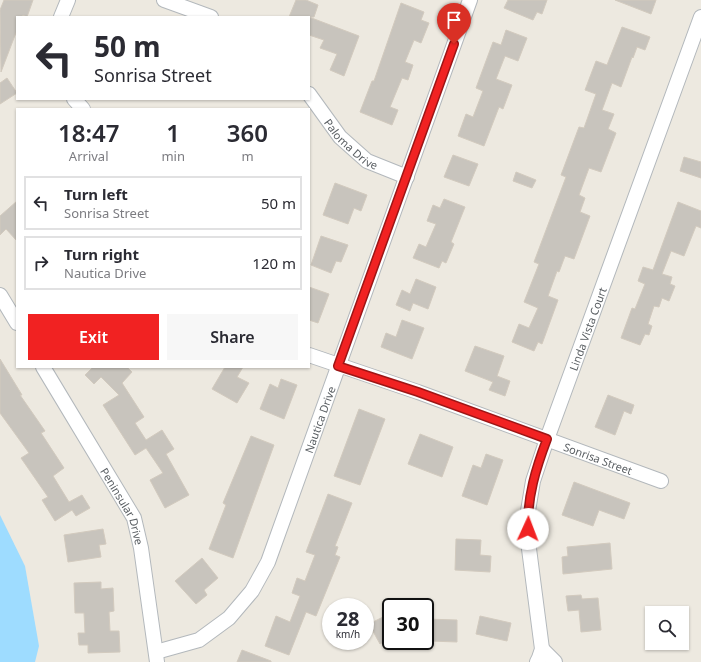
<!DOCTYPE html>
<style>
body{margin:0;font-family:"Noto Sans",sans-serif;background:#f7f7f7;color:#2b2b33;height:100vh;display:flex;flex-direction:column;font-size:15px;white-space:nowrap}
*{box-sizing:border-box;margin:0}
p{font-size:13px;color:#7c7c81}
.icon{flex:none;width:22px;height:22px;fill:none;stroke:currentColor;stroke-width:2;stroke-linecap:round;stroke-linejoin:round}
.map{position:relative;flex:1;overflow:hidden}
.sheet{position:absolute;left:16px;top:108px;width:294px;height:260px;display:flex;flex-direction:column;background:#fff;border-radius:0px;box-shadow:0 1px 3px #0004}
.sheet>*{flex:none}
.banner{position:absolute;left:16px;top:16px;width:294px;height:84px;border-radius:0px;box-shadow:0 1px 3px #0004;background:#fff;color:#2b2b33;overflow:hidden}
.controls{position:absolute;left:645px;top:606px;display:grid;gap:8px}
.controls a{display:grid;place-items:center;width:44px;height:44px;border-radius:0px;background:#fff;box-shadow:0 1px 3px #0004;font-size:20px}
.speed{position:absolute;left:322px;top:598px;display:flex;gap:8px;font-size:20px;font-weight:700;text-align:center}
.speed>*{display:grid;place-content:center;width:52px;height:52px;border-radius:50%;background:#fff;box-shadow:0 1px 3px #0004;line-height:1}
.speed small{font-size:10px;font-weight:400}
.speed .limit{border:2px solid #111;border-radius:6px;background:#fff;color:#111}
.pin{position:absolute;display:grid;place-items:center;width:34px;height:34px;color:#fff;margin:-41px -17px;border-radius:50% 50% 50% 0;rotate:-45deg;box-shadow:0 0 4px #0007}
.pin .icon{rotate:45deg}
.me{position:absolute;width:44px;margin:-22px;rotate:2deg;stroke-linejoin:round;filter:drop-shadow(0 0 3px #0008)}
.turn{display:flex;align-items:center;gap:14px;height:84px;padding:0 12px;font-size:18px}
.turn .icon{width:52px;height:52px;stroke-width:2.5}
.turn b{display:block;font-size:28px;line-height:34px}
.eta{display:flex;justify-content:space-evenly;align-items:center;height:68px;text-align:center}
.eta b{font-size:24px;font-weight:600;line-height:28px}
.cta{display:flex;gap:8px;margin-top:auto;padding:8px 12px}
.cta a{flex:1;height:46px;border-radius:0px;background:#f12222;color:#fff;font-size:16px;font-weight:600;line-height:46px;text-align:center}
.cta a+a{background:#f7f7f7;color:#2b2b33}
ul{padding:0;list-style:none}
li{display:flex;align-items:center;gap:12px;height:54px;margin:0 8px 6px;padding:0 4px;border:2px solid #e1e1e2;border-radius:0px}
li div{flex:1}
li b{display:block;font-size:15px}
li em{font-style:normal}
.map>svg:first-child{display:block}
.water{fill:#9edcff}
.building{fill:#c8c4bd;stroke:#d2cabe}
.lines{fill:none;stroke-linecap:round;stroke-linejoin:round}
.minor-casing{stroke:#b3b8bc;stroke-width:16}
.minor{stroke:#fff;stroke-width:14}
.route-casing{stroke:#9d1616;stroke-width:10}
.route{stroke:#f12222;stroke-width:7}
.labels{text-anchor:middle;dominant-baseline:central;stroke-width:3.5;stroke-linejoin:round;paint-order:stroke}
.street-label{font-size:11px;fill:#595e62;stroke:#fff}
</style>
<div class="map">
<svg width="701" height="662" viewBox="0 0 701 662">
<rect width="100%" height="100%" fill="#ede9e0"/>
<path class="water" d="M0 515 25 566 39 646 35 662H0Z"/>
<g class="building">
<path d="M4 0H33L27 17 23 15 22 17H17V30L1 72 0 10Z"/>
<path d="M296 0H306L318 5 314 17H289Z"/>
<path d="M508 0H547L542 14 537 12 533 20 504 8Z"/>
<path d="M615 0H656L651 14Z"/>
<path d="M401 3 424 12 421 20 429 23 421 43 414 40 405 62 413 65 408 80 402 78 390 107 398 110 392 125 360 112 372 81H374Z"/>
<path d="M309 17 359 36 344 76 330 70 337 54 320 48 324 40 309 35Z"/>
<path d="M622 27 650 37 645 50 637 47 633 58 632 57 621 87 612 83 602 110 614 114 608 129 616 133 601 172 589 168 579 195 585 198 580 212 590 216 574 259 565 256 559 272 557 271 548 296 558 300 542 344 538 342 534 351 512 342 519 324 529 328 538 308 524 302 539 264 534 262 566 177 561 175 579 127 584 128 596 94 585 90 596 61 607 65Z"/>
<path d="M506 30 527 38 518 61 505 56 496 79 512 85 503 109 499 107 484 146 458 136 466 114 473 117 483 91 476 88 493 42 501 45Z"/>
<path d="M7 78 17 93 0 104V83Z"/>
<path d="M453 155 478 164 469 186 444 177Z"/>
<path d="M684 157 701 162V178L680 171Z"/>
<path d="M516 172 536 180 532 188 513 181Z"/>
<path d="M335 183 367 195 361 211 354 208 348 224 323 215Z"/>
<path d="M444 199 465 207 451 242 454 244 446 263 442 261 439 268 413 258 419 244 426 247 436 224 427 221 433 205 440 208Z"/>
<path d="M17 201V241L6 229 0 235V216Z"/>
<path d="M678 202 701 211V228L696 226 684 256 671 251 662 274 672 277 670 284 675 286 669 301 662 298 659 307 654 306 648 324 652 326 649 335 645 334 640 345 621 338 632 308 635 309 645 284 638 281 643 267 653 270Z"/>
<path d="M321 236 348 245 341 262 336 261 331 273 311 265Z"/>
<path d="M416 279 436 287 428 309 413 303 410 311 396 305 402 290 410 294Z"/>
<path d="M309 287 329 294 318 323 309 320Z"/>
<path d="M402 320 424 328 412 359 381 347 386 333 396 337Z"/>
<path d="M475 346 504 356 497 376 510 381 505 396 489 390 493 382 465 371Z"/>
<path d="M0 359 22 395H20L45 431 41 433 64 468 53 476 69 502 82 495 90 508 76 516 72 510 55 521 42 500 48 497 21 458 29 453 0 413Z"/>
<path d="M91 367H127L132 372 122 383 144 417 135 423 146 440 162 430 174 449 166 454 189 495 165 508 150 480 163 473 146 448 135 455 103 405 119 395 101 377 94 384 85 375 92 368Z"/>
<path d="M225 367H243L237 377 249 383 237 403 212 389Z"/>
<path d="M281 379 297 385 284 419 260 409 270 384 278 388Z"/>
<path d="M608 395 634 405 631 414 624 411 615 435 595 427Z"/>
<path d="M359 409 385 419 360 485 334 476Z"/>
<path d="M420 434 453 447 442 477 408 464Z"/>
<path d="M251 436 274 445 233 558 209 549 226 505 223 503Z"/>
<path d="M486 454 503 460 487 505 462 496 473 465 481 468Z"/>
<path d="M574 482 630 503 624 519 599 510 593 526 562 515Z"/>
<path d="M328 494 352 503 335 546 338 547 335 555 340 557 316 616 306 612 289 655 265 646 276 616 290 622 300 596 292 593 297 578 305 581 315 555 306 552Z"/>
<path d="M103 529 106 544 99 545 101 557 68 562 64 535Z"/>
<path d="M456 539 481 540 480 555 491 556 490 572 455 570Z"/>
<path d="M610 543 612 569 563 574 562 557 568 556 567 547Z"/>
<path d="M202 558 218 578 204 590 207 595 196 604 175 581Z"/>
<path d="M101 582V589L113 588 114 611 109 612 110 631H119L120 652 88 653V645H79L78 633H85L84 613H75L74 583Z"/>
<path d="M581 595 582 599 598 598 601 630 581 632 579 610 568 611 566 596Z"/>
<path d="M391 613V638L380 644 369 624Z"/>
<path d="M480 616 511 623 507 641 476 634Z"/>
<path d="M425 619 457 620V642L430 641V633H425Z"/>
<path d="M242 650 271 661V662H237Z"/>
</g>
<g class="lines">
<defs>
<g id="minor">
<path d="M164 0 211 17"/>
<path d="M61 17 68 0"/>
<path id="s1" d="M309 94 340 137 367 161 407 177"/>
<path d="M74 99 83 109"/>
<path d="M0 295 17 323"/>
<path id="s2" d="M309 355 418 392 661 481"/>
<path id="s3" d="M43 367 134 518 141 548 157 662"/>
<path d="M542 649 555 662"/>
<path id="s4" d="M156 652 199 640 229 618 252 591 268 562 470 0"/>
<path id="s5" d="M537 662 539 658 542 649 528 541 527 517 533 481 547 439 701 17"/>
</g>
</defs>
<use href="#minor" class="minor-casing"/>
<use href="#minor" class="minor"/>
</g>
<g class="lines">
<defs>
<path id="route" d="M454 44 338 366 418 392 547 439C536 468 527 497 528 529"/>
</defs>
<use href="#route" class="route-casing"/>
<use href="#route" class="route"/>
</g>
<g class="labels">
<g class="street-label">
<text stroke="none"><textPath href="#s1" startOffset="66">Paloma Drive</textPath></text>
<text stroke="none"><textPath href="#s5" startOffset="345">Linda Vista Court</textPath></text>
<text stroke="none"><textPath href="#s4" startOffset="302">Nautica Drive</textPath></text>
<text stroke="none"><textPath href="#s2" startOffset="307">Sonrisa Street</textPath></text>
<text stroke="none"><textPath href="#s3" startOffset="161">Peninsular Drive</textPath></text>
</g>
</g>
</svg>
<div class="controls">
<a><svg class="icon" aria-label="search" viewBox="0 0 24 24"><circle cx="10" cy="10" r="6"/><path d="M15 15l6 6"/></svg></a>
</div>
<div class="speed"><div>28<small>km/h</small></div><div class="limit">30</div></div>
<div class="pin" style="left:454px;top:44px;background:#d93025"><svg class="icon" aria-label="arrive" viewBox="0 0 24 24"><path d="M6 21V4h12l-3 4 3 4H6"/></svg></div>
<svg class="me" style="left:528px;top:529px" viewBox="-20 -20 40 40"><circle r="19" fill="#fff"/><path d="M0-13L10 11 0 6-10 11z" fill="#f12222"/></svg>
<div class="banner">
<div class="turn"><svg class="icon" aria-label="left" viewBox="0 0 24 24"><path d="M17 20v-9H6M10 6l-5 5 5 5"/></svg><div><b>50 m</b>Sonrisa Street</div></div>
</div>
<section class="sheet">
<div class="eta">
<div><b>18:47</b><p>Arrival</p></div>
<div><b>1</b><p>min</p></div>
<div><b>360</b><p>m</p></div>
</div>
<ul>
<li><svg class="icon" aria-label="left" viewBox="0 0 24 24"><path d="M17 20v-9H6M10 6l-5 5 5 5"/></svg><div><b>Turn left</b><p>Sonrisa Street</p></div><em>50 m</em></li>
<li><svg class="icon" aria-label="right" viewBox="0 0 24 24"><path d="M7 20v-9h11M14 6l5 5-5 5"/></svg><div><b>Turn right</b><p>Nautica Drive</p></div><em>120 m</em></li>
</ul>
<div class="cta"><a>Exit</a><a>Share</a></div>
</section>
</div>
